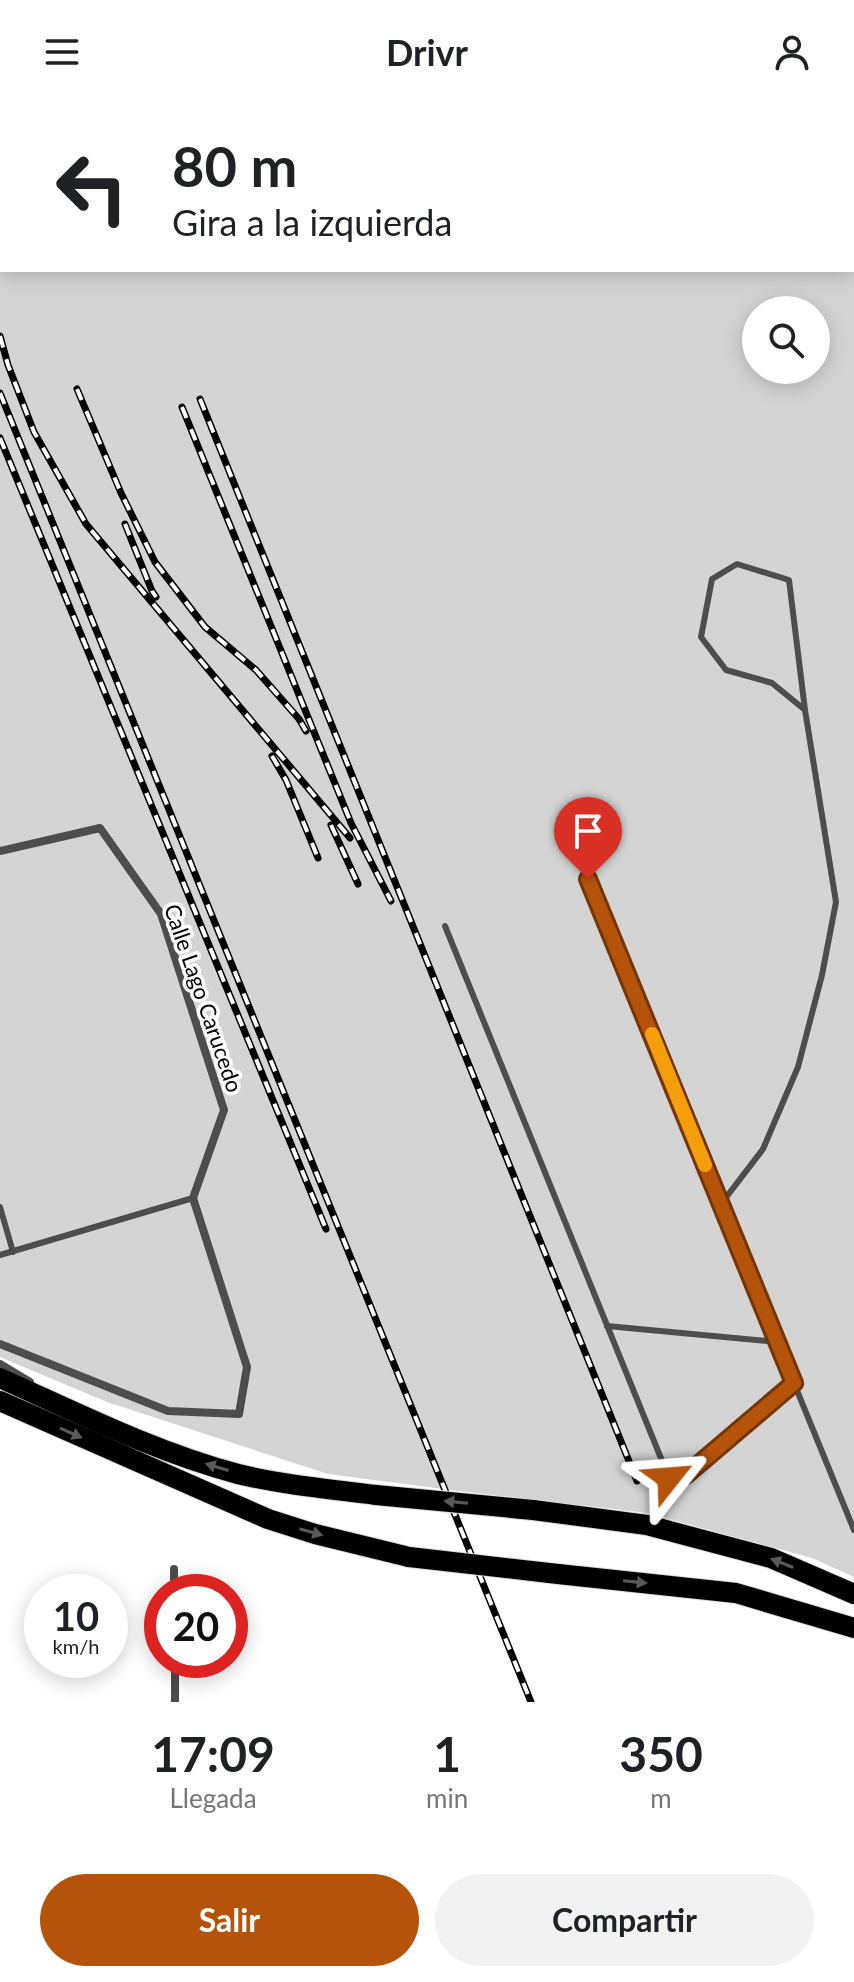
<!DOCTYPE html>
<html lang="es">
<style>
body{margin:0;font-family:Lato,sans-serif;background:#f2f2f2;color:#202124;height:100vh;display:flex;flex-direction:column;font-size:30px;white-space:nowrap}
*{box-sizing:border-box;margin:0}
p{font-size:26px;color:#757577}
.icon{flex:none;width:44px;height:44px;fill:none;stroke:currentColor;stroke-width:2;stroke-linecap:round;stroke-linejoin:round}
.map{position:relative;height:1598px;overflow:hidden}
.drawer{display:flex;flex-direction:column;background:#fff;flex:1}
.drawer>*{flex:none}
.hud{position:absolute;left:0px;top:0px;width:854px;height:168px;box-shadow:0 4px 20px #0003;background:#fff;color:#202124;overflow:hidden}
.tools{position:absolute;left:742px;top:192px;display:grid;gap:16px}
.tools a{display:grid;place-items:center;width:88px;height:88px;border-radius:50%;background:#fff;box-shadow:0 4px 20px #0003;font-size:40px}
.speed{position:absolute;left:24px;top:1470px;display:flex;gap:16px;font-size:40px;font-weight:700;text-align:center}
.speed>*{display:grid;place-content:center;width:104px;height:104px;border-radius:50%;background:#fff;box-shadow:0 4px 20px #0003;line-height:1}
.speed small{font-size:20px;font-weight:400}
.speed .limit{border:12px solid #d22;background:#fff;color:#111}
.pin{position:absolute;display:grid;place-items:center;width:68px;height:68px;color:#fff;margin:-82px -34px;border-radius:50% 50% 50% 0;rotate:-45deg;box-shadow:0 0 8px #0007}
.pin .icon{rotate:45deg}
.me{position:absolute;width:88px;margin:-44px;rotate:62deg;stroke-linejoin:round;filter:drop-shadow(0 0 6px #0008)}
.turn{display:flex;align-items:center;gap:28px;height:168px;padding:0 40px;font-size:36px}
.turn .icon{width:104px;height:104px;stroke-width:2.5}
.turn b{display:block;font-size:56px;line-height:68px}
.eta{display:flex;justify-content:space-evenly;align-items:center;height:136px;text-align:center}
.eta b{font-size:48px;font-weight:700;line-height:56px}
.cta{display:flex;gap:16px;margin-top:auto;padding:16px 40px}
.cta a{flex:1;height:92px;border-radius:48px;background:#b45309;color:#fff;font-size:32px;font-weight:700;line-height:92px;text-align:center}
.cta a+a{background:#f2f2f2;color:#202124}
header{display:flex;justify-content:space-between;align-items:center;height:104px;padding:0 40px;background:#fff;font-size:36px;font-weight:700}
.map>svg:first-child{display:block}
.green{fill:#d4d4d4;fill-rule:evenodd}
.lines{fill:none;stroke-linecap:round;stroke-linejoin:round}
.motorway-casing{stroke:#dbdbdb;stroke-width:22}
.service{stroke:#4d4d4d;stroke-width:6}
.minor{stroke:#4d4d4d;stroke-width:8}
.motorway{stroke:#000;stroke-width:20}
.rail-casing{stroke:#000;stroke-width:7}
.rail{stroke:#fff;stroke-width:4;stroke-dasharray:12;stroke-linecap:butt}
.motorway-bridge-casing{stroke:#dbdbdb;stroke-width:22;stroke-linecap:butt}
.motorway-bridge{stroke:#000;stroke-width:20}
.oneway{fill:#595959}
.route-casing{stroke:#753606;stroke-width:20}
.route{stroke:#b45309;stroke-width:14}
.slow{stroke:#f59e0b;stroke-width:14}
.labels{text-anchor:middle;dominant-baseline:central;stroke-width:7;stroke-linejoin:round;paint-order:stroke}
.street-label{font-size:22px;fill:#000;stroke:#fff}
</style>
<header><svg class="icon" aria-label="menu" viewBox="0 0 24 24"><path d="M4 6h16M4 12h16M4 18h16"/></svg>Drivr<svg class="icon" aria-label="person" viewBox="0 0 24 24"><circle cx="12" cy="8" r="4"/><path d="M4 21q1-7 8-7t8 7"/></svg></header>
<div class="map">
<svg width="854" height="1598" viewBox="0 0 854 1598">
<rect width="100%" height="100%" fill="#fff"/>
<path class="green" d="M0 0H854V1473L812 1454 647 1409 458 1387 328 1370 107 1298 0 1253ZM2 2H852V166H2ZM756 206H816V266H756Z"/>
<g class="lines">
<defs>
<g id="motorway">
<path d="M0 1274C78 1309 155 1348 238 1370 283 1381 330 1385 376 1391"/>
<path d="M0 1297 268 1415 315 1430 409 1453"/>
<path d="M533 1406 647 1421 771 1454 854 1490"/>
<path d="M558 1470 736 1489 854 1524"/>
</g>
</defs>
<use href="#motorway" class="motorway-casing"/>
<g class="service">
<path d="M311 0 312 2"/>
<path d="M368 2 372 0"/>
<path d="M0 52 2 56"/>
<path d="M588 775 854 1426"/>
<path d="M445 822 669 1374 686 1371 794 1279"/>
<path d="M721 1100 763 1045 798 963 822 871 836 798 805 606 789 476 737 460 712 475 701 533 726 566 772 579 805 606"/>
<path d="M0 1103 13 1148"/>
<path d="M0 1151 193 1094"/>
<path d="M607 1222 778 1238"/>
</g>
<g class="minor">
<path d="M831 0 832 2"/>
<path d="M852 38 854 41"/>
<path d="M0 747 100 724 161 810 224 1006 193 1094 247 1263 239 1310 168 1307 0 1240"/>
<path d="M0 1260 30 1278"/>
<path d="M174 1465V1488"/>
<path d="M175 1556V1598"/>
</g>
<use href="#motorway" class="motorway"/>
<defs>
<g id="rail">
<path d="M0 232 8 261 34 328 86 420 350 734"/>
<path d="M77 285 121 389 155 458 205 523 256 566 299 615 306 627"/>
<path d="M0 289 531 1598"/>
<path d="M200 295 637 1377"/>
<path d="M182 303 351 719 391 797"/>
<path d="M0 334 326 1125"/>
<path d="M125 420 152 487 156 493"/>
<path d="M272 652 286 676 318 754"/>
<path d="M331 721 358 780"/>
</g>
</defs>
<use href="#rail" class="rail-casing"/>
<use href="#rail" class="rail"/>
<defs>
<g id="motorway-bridge">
<path d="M376 1391 533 1406"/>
<path d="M409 1453 558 1470"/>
</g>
</defs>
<use href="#motorway-bridge" class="motorway-bridge-casing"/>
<use href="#motorway-bridge" class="motorway-bridge"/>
</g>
<defs><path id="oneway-solid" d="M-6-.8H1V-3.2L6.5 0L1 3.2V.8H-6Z" transform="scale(2)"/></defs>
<g class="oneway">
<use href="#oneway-solid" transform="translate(71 1329) rotate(24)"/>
<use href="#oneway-solid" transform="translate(217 1363) rotate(-163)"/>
<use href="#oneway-solid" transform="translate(456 1398) rotate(-174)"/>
<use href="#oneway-solid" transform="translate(311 1428) rotate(16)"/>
<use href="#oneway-solid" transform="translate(782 1459) rotate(-158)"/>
<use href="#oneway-solid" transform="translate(635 1478) rotate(6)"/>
</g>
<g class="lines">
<defs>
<path id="route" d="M588 775 794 1279 686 1371 669 1374"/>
</defs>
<use href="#route" class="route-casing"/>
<use href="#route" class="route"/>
<path class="slow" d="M652 930 705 1061"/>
</g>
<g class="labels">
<g class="street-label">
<text transform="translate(204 894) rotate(71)">Calle Lago Carucedo</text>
</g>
</g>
</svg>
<div class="tools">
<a><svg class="icon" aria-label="search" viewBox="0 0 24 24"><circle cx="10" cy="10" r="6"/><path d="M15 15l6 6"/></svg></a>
</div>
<div class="speed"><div>10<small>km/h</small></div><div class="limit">20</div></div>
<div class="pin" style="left:588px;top:775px;background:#d93025"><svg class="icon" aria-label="arrive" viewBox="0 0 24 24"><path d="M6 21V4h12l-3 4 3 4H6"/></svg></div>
<svg class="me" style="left:669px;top:1374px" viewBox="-20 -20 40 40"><path d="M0-17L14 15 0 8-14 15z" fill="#b45309" stroke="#fff" stroke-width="4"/></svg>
<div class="hud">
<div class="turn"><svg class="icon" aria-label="left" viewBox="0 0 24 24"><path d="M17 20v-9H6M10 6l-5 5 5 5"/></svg><div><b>80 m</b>Gira a la izquierda</div></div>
</div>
</div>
<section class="drawer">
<div class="eta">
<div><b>17:09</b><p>Llegada</p></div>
<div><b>1</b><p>min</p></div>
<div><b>350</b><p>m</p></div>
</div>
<div class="cta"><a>Salir</a><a>Compartir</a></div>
</section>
